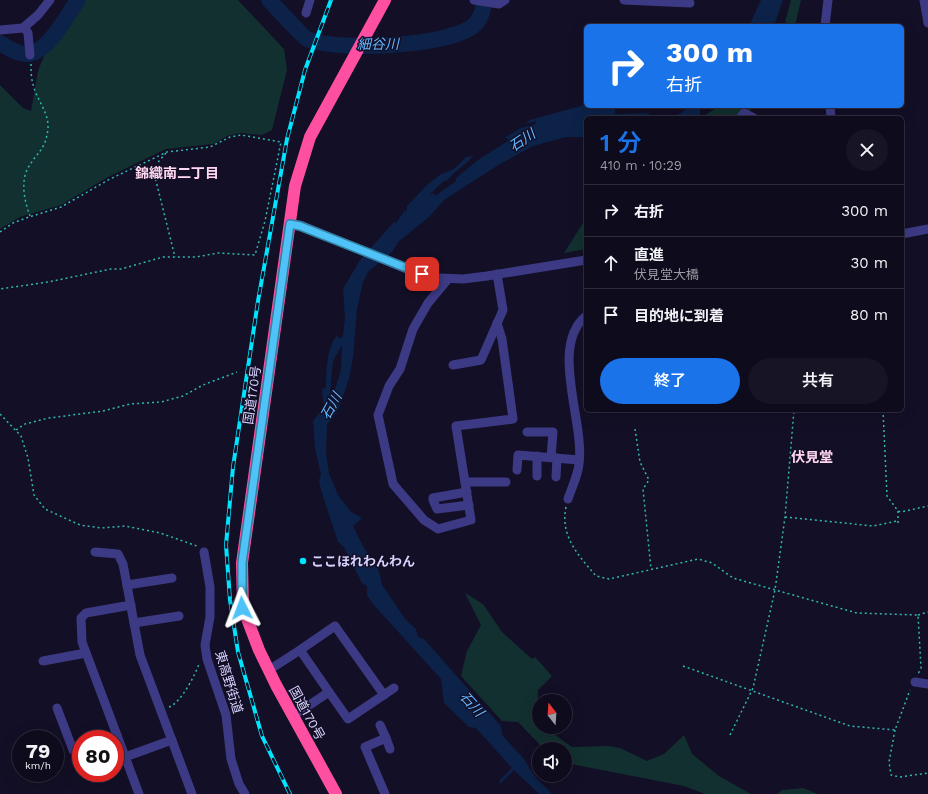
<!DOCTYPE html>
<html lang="ja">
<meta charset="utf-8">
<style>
body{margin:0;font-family:"Work Sans","Noto Sans JP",sans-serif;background:#171425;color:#f1f3f6;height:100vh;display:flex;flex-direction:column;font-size:15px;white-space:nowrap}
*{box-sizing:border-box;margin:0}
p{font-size:13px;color:#9b9ba3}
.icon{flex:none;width:22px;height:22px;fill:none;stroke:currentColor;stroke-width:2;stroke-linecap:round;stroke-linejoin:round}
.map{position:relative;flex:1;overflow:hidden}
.details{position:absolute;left:584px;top:116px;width:320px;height:296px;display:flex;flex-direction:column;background:#0e0b1c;border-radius:6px;box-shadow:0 4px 16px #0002,0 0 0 1px #2e2b3b}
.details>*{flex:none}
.top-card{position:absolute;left:584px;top:24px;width:320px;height:84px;border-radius:6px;box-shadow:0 4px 16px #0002,0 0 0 1px #2e2b3b;background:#1a73e8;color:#fff;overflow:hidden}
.needle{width:26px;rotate:343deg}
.fabs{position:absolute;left:532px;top:694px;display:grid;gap:8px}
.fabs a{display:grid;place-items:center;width:40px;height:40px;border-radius:50%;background:#0e0b1c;box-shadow:0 4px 16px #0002,0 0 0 1px #2e2b3b;font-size:20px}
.speed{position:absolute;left:12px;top:730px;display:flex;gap:8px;font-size:20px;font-weight:700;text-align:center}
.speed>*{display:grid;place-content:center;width:52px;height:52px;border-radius:50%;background:#0e0b1c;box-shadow:0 4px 16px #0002,0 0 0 1px #2e2b3b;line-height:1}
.speed small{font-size:10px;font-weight:400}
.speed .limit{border:6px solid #d22;background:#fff;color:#111}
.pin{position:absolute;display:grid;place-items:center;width:34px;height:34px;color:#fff;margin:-17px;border-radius:8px;box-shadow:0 2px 6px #0006}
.me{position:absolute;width:44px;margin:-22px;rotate:357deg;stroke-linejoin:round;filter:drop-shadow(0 0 3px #0008)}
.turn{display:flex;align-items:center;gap:14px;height:84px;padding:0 16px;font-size:18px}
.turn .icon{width:52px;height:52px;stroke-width:2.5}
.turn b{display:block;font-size:28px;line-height:34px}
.round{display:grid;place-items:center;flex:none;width:42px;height:42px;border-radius:21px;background:#171425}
.summary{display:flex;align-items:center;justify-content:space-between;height:68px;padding:0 16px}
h1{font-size:24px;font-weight:600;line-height:30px;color:#1a73e8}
.cta{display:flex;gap:8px;margin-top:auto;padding:8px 16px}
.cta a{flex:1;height:46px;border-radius:24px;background:#1a73e8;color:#fff;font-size:16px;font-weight:600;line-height:46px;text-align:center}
.cta a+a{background:#171425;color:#f1f3f6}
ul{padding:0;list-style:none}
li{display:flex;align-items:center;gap:12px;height:52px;padding:0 16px;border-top:1px solid #2e2b3b}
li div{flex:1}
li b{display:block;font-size:15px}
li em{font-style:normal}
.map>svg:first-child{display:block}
.green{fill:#12302f}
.water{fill:#0c2248;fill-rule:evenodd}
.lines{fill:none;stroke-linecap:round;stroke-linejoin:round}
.river{stroke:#0c2248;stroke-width:16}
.path{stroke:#2fb8b0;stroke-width:1.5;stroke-dasharray:2 3;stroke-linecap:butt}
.minor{stroke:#3d3a85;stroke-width:9}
.highway{stroke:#ff4fa3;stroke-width:12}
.rail-casing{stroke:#00e5ff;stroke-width:4}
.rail{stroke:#130f26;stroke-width:2.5;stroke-dasharray:8;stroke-linecap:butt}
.route-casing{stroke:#337fa1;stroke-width:10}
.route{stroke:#4fc3f7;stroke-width:7}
.poi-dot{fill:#00e5ff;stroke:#130f26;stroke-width:1.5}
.labels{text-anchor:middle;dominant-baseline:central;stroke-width:3;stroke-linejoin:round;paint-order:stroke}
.street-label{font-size:13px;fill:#d9d4ff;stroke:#130f26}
.poi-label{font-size:13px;font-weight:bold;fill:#d9d4ff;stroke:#130f26;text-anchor:start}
.water-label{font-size:14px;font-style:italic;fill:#62b6ff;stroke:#130f26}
.neighbourhood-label{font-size:14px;font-weight:bold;fill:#ffd6f0;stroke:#130f26}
</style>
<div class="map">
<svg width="928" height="794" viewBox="0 0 928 794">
<rect width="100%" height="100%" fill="#130f26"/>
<g class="green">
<path d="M80 0H238L284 49 287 70 272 130 262 135 240 133 227 136 213 144 166 149 108 177 61 205 20 217 0 229V85L23 108 31 111 38 71 49 43 58 34Z"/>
<path d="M791 0H801L795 26 785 22Z"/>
<path d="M720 106H754L744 118H700Z"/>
<path d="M586 218V249L564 253Z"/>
<path d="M465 593 483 604 502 632 532 659 535 657 552 676 538 690 537 714 539 727H544L572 747 608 746 620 748 647 761 664 754 684 735 692 754 719 776 751 794H705L684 786 571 764 565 761V749H544L518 722 502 721 461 676 467 651 481 625Z"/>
<path d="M803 788 818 794H777L782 790Z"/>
</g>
<g class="water">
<path d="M761 0H783L774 26H749Z"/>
<path d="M584 105 589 109 612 106 615 109V114L648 113 653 118H586V137H566L533 146 500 164 444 200 429 217 398 242 392 252 368 272 363 282 357 309 353 357 349 379 338 410 327 425 326 453 329 473 338 495 351 512 362 518 353 526 363 546 379 571 382 585 406 620 416 629 418 637 424 639 501 726 502 735 524 759 536 778 552 794H539L514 770 500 784 499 781 512 768 476 728 469 727 444 703 441 679 372 603 367 595V586L362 583 344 547 338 542 321 490 319 480 321 475 315 448 313 421 324 407 322 390 326 387C326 370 327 348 337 335L339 339 343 336 345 318 343 289 360 260 394 222 396 223 405 210 406 213 407 206 427 185 441 174 454 169 466 157 473 156C466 165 455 170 448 180L444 181 429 195 434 193 435 196 456 181V178L478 160 508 141V138H504L521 128 535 124 537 121 525 124 530 120ZM342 345 341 370 335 389 330 392 333 361Z"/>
<path d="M690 106H706L700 110V115L693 118H668L681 113Z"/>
</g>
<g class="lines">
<g class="river">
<path d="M269 0C274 5 304 38 307 39 337 52 446 46 472 27 481 20 483 10 485 0"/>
<path d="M0 43C9 48 18 55 29 54 49 51 67 15 78 0"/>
</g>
<g class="path">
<path d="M166 153 159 161 154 173 175 257"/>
<path d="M30 216C25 203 20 182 28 168 37 152 46 150 48 128 49 112 36 99 33 84 31 78 31 70 31 63"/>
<path d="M0 232 13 223 26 218 61 207 110 179 167 152 210 147 230 137 241 135 281 142 265 221 255 255 218 253 196 257H163L121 269H111L48 282 0 289"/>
<path d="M883 410 887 496 898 511 901 512 928 506"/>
<path d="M0 414 21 436 28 458 34 495 45 509 80 525 101 528 125 526 160 533 197 546"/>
<path d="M635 429 640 462 649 480 643 489 651 569"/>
<path d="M16 430 25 424 49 418 103 411 130 404 161 402 183 396 203 385 237 372"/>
<path d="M566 507C560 536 578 555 596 576L609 579 698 559 712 563 733 578 839 608 857 613 918 615 921 668 918 674"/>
<path d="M898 511V526"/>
<path d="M785 517 873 526 897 521"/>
<path d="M918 615 928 612"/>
<path d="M683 666 850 726 895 730 910 690"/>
<path d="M169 707C181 703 195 675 199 664"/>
<path d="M895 730 889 762 891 775 900 777 928 773"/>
<path d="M730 735 753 688 775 590 785 517 794 410"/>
</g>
<g class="minor">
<path d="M474 0 499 4 505 0"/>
<path d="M624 0 690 3"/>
<path d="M924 0 928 23"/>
<path d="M306 13 310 0"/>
<path d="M825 26 828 0"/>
<path d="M24 27 28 33 30 55"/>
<path d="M0 30 23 28 38 15 50 0"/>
<path d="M830 106 831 118"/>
<path d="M740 118 744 113 754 118"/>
<path d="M290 224 300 225 409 270 440 278 463 279 487 276 586 260"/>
<path d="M902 234 928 229"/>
<path d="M448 279 428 303 413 329 400 369 389 386 378 415 393 484 424 520 438 529 471 520 456 426 513 419 502 339 497 323"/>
<path d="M453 365 481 360 503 310 497 274"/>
<path d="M527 432H553L551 457"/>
<path d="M537 456V476"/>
<path d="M517 470 518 455 579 460"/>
<path d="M556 477 557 458"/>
<path d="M465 482H506"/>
<path d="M467 492 433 498V500L437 509 469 505"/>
<path d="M568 499C572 487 578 475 579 464 585 422 549 346 586 316"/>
<path d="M95 552 118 554 123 564 140 655 192 794"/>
<path d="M204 552 210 587V617L205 645 207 659 226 715 231 759 239 784 245 794"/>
<path d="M127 585 172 578"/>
<path d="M131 605 86 613 81 618 82 642 139 794"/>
<path d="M134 623 179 616"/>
<path d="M43 661 86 653"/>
<path d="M269 670 300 650"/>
<path d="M915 682 928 684"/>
<path d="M329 692 300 650 335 626 384 695"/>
<path d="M57 708 73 750 81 749"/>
<path d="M293 716 329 692 348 719 394 688"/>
<path d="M380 725 386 738 365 747 385 794"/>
<path d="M386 738 390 749"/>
<path d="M106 739 117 735"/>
<path d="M125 757 172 740"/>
</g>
<path class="highway" d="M336 794 276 685 259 650 243 608 242 563 295 186 310 137 385 0"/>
<defs>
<path id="rail" d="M290 794 262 736 238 652 230 600 226 545 233 467 258 301 287 139 305 70 331 0"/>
</defs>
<use href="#rail" class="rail-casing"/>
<use href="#rail" class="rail"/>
</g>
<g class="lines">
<defs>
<path id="route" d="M242 608V563L290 224 300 226 422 274"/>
</defs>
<use href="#route" class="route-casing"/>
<use href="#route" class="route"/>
</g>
<circle class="poi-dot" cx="303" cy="561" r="4"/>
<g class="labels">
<g class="street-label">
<text transform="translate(252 395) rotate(-82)">国道170号</text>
<text transform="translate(229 682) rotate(73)">東高野街道</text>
<text transform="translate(307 713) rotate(61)">国道170号</text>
</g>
<g class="poi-label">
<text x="311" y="561">ここほれわんわん</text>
</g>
<g class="water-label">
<text transform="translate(378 44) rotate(-1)">細谷川</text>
<text transform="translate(522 140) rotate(-34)">石川</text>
<text transform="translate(331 406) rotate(-61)">石川</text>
<text transform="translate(472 704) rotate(48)">石川</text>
</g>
<g class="neighbourhood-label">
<text x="177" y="173">錦織南二丁目</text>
<text x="812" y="457">伏見堂</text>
</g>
</g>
</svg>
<div class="fabs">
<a><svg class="needle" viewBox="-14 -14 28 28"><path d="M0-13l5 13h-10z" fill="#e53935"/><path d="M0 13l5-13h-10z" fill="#9b9ba3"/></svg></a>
<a><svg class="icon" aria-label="sound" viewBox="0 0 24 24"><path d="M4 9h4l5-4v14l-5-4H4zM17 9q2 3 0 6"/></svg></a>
</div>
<div class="speed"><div>79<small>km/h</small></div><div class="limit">80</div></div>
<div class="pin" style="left:422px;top:274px;background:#d93025"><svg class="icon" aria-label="arrive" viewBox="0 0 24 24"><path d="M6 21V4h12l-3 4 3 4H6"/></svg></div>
<svg class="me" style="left:242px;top:608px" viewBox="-20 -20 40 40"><path d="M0-17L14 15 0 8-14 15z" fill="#4fc3f7" stroke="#fff" stroke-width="4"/></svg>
<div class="top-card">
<div class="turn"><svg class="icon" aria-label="right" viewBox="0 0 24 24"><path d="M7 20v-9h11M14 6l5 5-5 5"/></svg><div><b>300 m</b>右折</div></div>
</div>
<section class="details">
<div class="summary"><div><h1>1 分</h1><p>410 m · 10:29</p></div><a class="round"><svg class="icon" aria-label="close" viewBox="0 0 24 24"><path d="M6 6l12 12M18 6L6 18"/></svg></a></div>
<ul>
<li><svg class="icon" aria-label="right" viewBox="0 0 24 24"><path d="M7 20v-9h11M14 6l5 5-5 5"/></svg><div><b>右折</b></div><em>300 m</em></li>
<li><svg class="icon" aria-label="ahead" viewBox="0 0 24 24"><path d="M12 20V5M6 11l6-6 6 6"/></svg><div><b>直進</b><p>伏見堂大橋</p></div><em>30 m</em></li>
<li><svg class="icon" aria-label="arrive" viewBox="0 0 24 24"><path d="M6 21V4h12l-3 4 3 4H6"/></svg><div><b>目的地に到着</b></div><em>80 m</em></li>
</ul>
<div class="cta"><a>終了</a><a>共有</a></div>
</section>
</div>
